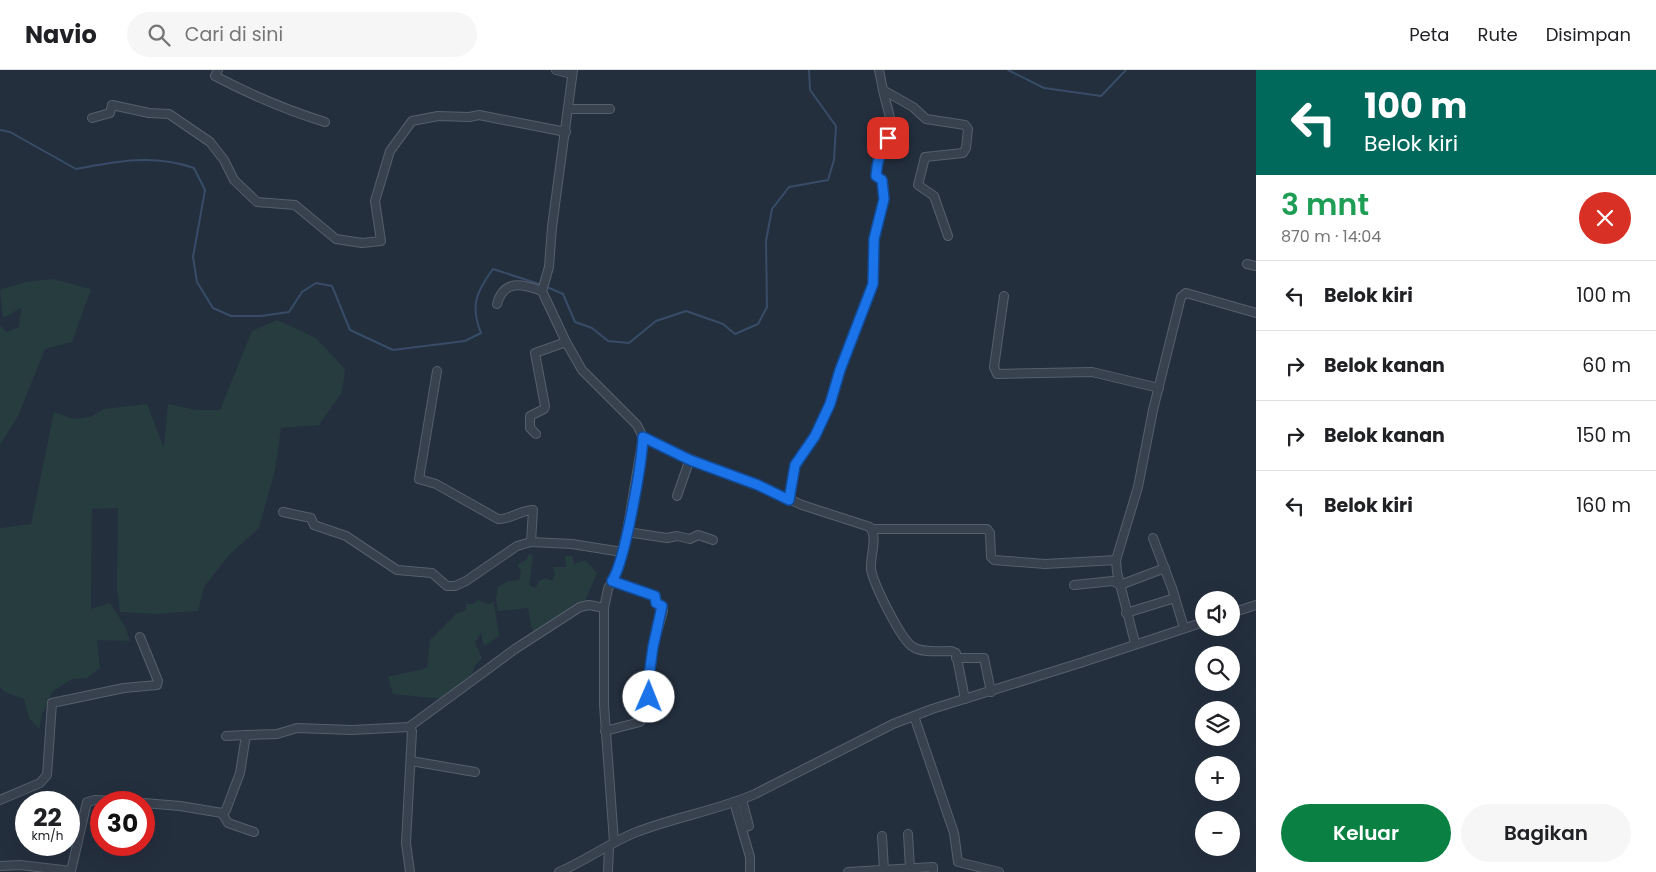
<!DOCTYPE html>
<html lang="id">
<meta charset="utf-8">
<style>
body{margin:0;font-family:Poppins,sans-serif;background:#f6f6f6;color:#202124;height:100vh;display:flex;flex-direction:column;font-size:19px;white-space:nowrap}
*{box-sizing:border-box;margin:0}
p{font-size:16px;color:#757577}
.icon{flex:none;width:28px;height:28px;fill:none;stroke:currentColor;stroke-width:2;stroke-linecap:round;stroke-linejoin:round}
.map{position:relative;flex:1;overflow:hidden}
.side{display:flex;flex-direction:column;background:#fff;width:400px}
.side>*{flex:none}
.top-card{background:#00695c;color:#fff;overflow:hidden}
.tools{position:absolute;left:1195px;top:521px;display:grid;gap:10px}
.tools a{display:grid;place-items:center;width:45px;height:45px;border-radius:50%;background:#fff;box-shadow:0 5px 20px #0002;font-size:25px}
.speed{position:absolute;left:15px;top:721px;display:flex;gap:10px;font-size:25px;font-weight:700;text-align:center}
.speed>*{display:grid;place-content:center;width:65px;height:65px;border-radius:50%;background:#fff;box-shadow:0 5px 20px #0002;line-height:1}
.speed small{font-size:12px;font-weight:400}
.speed .limit{border:8px solid #d22;background:#fff;color:#111}
.pin{position:absolute;display:grid;place-items:center;width:42px;height:42px;color:#fff;margin:-21px;border-radius:10px;box-shadow:0 2px 8px #0006}
.me{position:absolute;width:55px;margin:-28px;rotate:1deg;stroke-linejoin:round;filter:drop-shadow(0 0 4px #0008)}
.turn{display:flex;align-items:center;gap:18px;height:105px;padding:0 25px;font-size:22px}
.turn .icon{width:65px;height:65px;stroke-width:2.5}
.turn b{display:block;font-size:35px;line-height:42px}
.round{display:grid;place-items:center;flex:none;width:52px;height:52px;border-radius:26px;background:#f6f6f6}
.head{display:flex;align-items:center;justify-content:space-between;height:85px;padding:0 25px}
h1{font-size:30px;font-weight:600;line-height:38px;color:#1e9e55}
.action{display:flex;gap:10px;margin-top:auto;padding:10px 25px}
.action a{flex:1;height:58px;border-radius:30px;background:#0b8043;color:#fff;font-size:20px;font-weight:600;line-height:58px;text-align:center}
.action a+a{background:#f6f6f6;color:#202124}
ul{padding:0;list-style:none}
li{display:flex;align-items:center;gap:15px;height:70px;padding:0 25px;border-top:1px solid #e0e0e0}
li div{flex:1}
li b{display:block;font-size:19px}
li em{font-style:normal}
header{display:flex;align-items:center;gap:30px;box-sizing:border-box;height:70px;padding:0 25px;background:#fff;border-bottom:1px solid #e0e0e0}
header strong{font-size:24px}
nav{display:flex;gap:28px;margin-inline-start:auto;font-size:18px}
.search{width:350px;height:45px;background:#f6f6f6;display:flex;align-items:center;gap:12px;box-sizing:border-box;padding:0 18px;border-radius:28px;color:#757577;font-size:19px}
main{display:flex;flex:1;min-height:0}
.map>svg:first-child{display:block}
.green{fill:#263c3f}
.lines{fill:none;stroke-linecap:round;stroke-linejoin:round}
.stream{stroke:#394c67;stroke-width:2}
.street-casing{stroke:#565f6c;stroke-width:10}
.street{stroke:#38414e;stroke-width:8}
.route-casing{stroke:#114b97;stroke-width:12}
.route{stroke:#1a73e8;stroke-width:9}
</style>
<header>
<strong>Navio</strong>
<div class="search"><svg class="icon" aria-label="search" viewBox="0 0 24 24"><circle cx="10" cy="10" r="6"/><path d="M15 15l6 6"/></svg>Cari di sini</div>
<nav><a>Peta</a><a>Rute</a><a>Disimpan</a></nav>
</header>
<main>
<div class="map">
<svg width="1256" height="802" viewBox="0 0 1256 802">
<rect width="100%" height="100%" fill="#242f3e"/>
<g class="green">
<path d="M53 209 91 219 72 272 45 279 18 346 0 375V255L6 262 19 257 21 238 3 248 0 220 25 212Z"/>
<path d="M277 250 316 268 345 299 342 322 319 355 281 358 275 400 259 458 229 485 204 517 198 541 155 544 120 542 117 516 118 438 92 439 91 539 110 533 125 557 130 571 97 570 100 598 87 608 72 609 53 621 42 644 39 659 29 648 24 629 5 622 0 617V458L31 454 54 342 73 349 90 347 104 339 147 334 164 378 168 334 196 340H220L252 261Z"/>
<path d="M530 483 533 487 529 515 535 518 539 511 546 508 552 511 555 504 553 497H566L565 486H572L574 494 585 490 597 503 585 531 591 533 533 565 528 538 498 541 496 529 498 517 508 511 519 510 521 500 517 495 526 490Z"/>
<path d="M478 530 487 534 494 532 499 566 484 576 481 563 475 572 482 588 475 596 472 604 442 629 393 624 388 607 427 598 430 570 456 544 466 540V534H473Z"/>
</g>
<g class="lines">
<g class="stream">
<path d="M1008 0 1044 18 1101 26 1126 0"/>
<path d="M0 60 10 62 76 99C117 91 154 84 194 98L205 120 193 187 197 212 213 238 231 246H261L289 242 302 222 316 213 332 216 350 260 393 280 465 271 481 263C470 236 476 222 493 199L542 215"/>
<path d="M547 217 563 224 575 252 592 258 608 271 629 273 656 251 686 241 723 254 735 264 758 254 767 237 766 171 772 139 789 117 828 110 834 90 836 56 810 20 809 0"/>
</g>
<defs>
<g id="street">
<path d="M218 0 215 6C251 25 286 40 325 52"/>
<path d="M556 0 572 4"/>
<path d="M573 0 552 157 549 197 542 221 566 272 582 300 637 355 643 367 627 462 618 498 608 519 604 538V635L614 772"/>
<path d="M879 0 883 20 913 37 926 49 965 55 968 59 966 78 963 83 925 87 918 115 934 126 948 166"/>
<path d="M568 39H610"/>
<path d="M92 48 110 43 112 35 149 43 169 44 210 72 224 90 234 110 257 132 295 135 336 169 362 173 381 171 375 131 390 81 412 51 438 46 469 47 479 45 566 62"/>
<path d="M1247 194 1256 196"/>
<path d="M1004 226 994 297 997 304 1092 302 1159 318"/>
<path d="M497 234C504 209 522 214 542 221"/>
<path d="M437 301 419 409 436 414 498 449C509 450 521 440 533 440L531 472"/>
<path d="M536 364 530 358V346L544 339 545 336 535 283 566 272"/>
<path d="M643 367 690 389 758 415 802 435 870 457C878 467 870 486 871 499 873 513 901 570 913 577 922 583 940 581 951 581L956 583 965 629"/>
<path d="M677 426 690 389"/>
<path d="M789 429 795 395 815 366 830 334 840 300 873 214 874 169 884 129 882 110 877 106C876 89 885 79 890 64 894 53 885 32 883 20"/>
<path d="M283 442 311 448 314 455 346 466 397 500 432 503 447 516H455L466 511 517 476 531 472 572 474 622 482"/>
<path d="M871 459H987L990 463 991 487 994 490 1045 494 1116 490"/>
<path d="M627 462 667 468 677 466 690 469 698 465 713 470"/>
<path d="M1153 468 1172 518 1184 558"/>
<path d="M1074 515 1113 511 1120 515 1165 498"/>
<path d="M1126 543 1175 528"/>
<path d="M1231 543 1256 535"/>
<path d="M1135 573 1117 502 1116 490 1138 417 1153 340 1181 227 1186 223 1256 243"/>
<path d="M956 588H984L991 622"/>
<path d="M914 646 954 763 958 792 999 802"/>
<path d="M409 657 412 661 406 773 410 802"/>
<path d="M605 661 640 652 641 646 649 645 648 613 653 577 663 541 661 535 656 533 655 526 612 511"/>
<path d="M226 666 246 665"/>
<path d="M411 691 475 702"/>
<path d="M0 730 40 713 47 705 52 633 124 618 157 615 158 611 140 567"/>
<path d="M742 730 749 756 742 758"/>
<path d="M734 732 750 787V802"/>
<path d="M144 733 180 736 222 743 226 740 240 703 246 665 277 664 297 658 352 660 409 657 515 579 580 537 589 535 604 538"/>
<path d="M222 743 228 753 254 762"/>
<path d="M908 764 910 798"/>
<path d="M882 766 884 800"/>
<path d="M0 796 20 795 71 801 87 732 95 730 129 732"/>
<path d="M559 802C585 791 608 774 634 763 674 747 716 741 755 724L893 654 932 639 1080 593 1204 552"/>
<path d="M608 802 609 776"/>
<path d="M848 802 933 797V802"/>
</g>
</defs>
<use href="#street" class="street-casing"/>
<use href="#street" class="street"/>
</g>
<g class="lines">
<defs>
<path id="route" d="M649 627 648 613 653 577 662 536 656 533 655 526 612 511C625 492 642 392 643 367L690 390 758 415 789 430 795 395 815 366 830 334 840 300 873 214 874 169 884 129 882 110 876 106C877 93 881 78 888 68"/>
</defs>
<use href="#route" class="route-casing"/>
<use href="#route" class="route"/>
</g>
</svg>
<div class="tools">
<a><svg class="icon" aria-label="sound" viewBox="0 0 24 24"><path d="M4 9h4l5-4v14l-5-4H4zM17 9q2 3 0 6"/></svg></a>
<a><svg class="icon" aria-label="search" viewBox="0 0 24 24"><circle cx="10" cy="10" r="6"/><path d="M15 15l6 6"/></svg></a>
<a><svg class="icon" aria-label="layers" viewBox="0 0 24 24"><path d="M12 4l9 5-9 5-9-5zM3 14l9 5 9-5"/></svg></a>
<a>+</a>
<a>−</a>
</div>
<div class="speed"><div>22<small>km/h</small></div><div class="limit">30</div></div>
<div class="pin" style="left:888px;top:68px;background:#d93025"><svg class="icon" aria-label="arrive" viewBox="0 0 24 24"><path d="M6 21V4h12l-3 4 3 4H6"/></svg></div>
<svg class="me" style="left:649px;top:627px" viewBox="-20 -20 40 40"><circle r="19" fill="#fff"/><path d="M0-13L10 11 0 6-10 11z" fill="#1a73e8"/></svg>
</div>
<section class="side">
<div class="top-card">
<div class="turn"><svg class="icon" aria-label="left" viewBox="0 0 24 24"><path d="M17 20v-9H6M10 6l-5 5 5 5"/></svg><div><b>100 m</b>Belok kiri</div></div>
</div>
<div class="head"><div><h1>3 mnt</h1><p>870 m · 14:04</p></div><a class="round" style="background:#d93025;color:#fff"><svg class="icon" aria-label="close" viewBox="0 0 24 24"><path d="M6 6l12 12M18 6L6 18"/></svg></a></div>
<ul>
<li><svg class="icon" aria-label="left" viewBox="0 0 24 24"><path d="M17 20v-9H6M10 6l-5 5 5 5"/></svg><div><b>Belok kiri</b></div><em>100 m</em></li>
<li><svg class="icon" aria-label="right" viewBox="0 0 24 24"><path d="M7 20v-9h11M14 6l5 5-5 5"/></svg><div><b>Belok kanan</b></div><em>60 m</em></li>
<li><svg class="icon" aria-label="right" viewBox="0 0 24 24"><path d="M7 20v-9h11M14 6l5 5-5 5"/></svg><div><b>Belok kanan</b></div><em>150 m</em></li>
<li><svg class="icon" aria-label="left" viewBox="0 0 24 24"><path d="M17 20v-9H6M10 6l-5 5 5 5"/></svg><div><b>Belok kiri</b></div><em>160 m</em></li>
</ul>
<div class="action"><a>Keluar</a><a>Bagikan</a></div>
</section>
</main>
